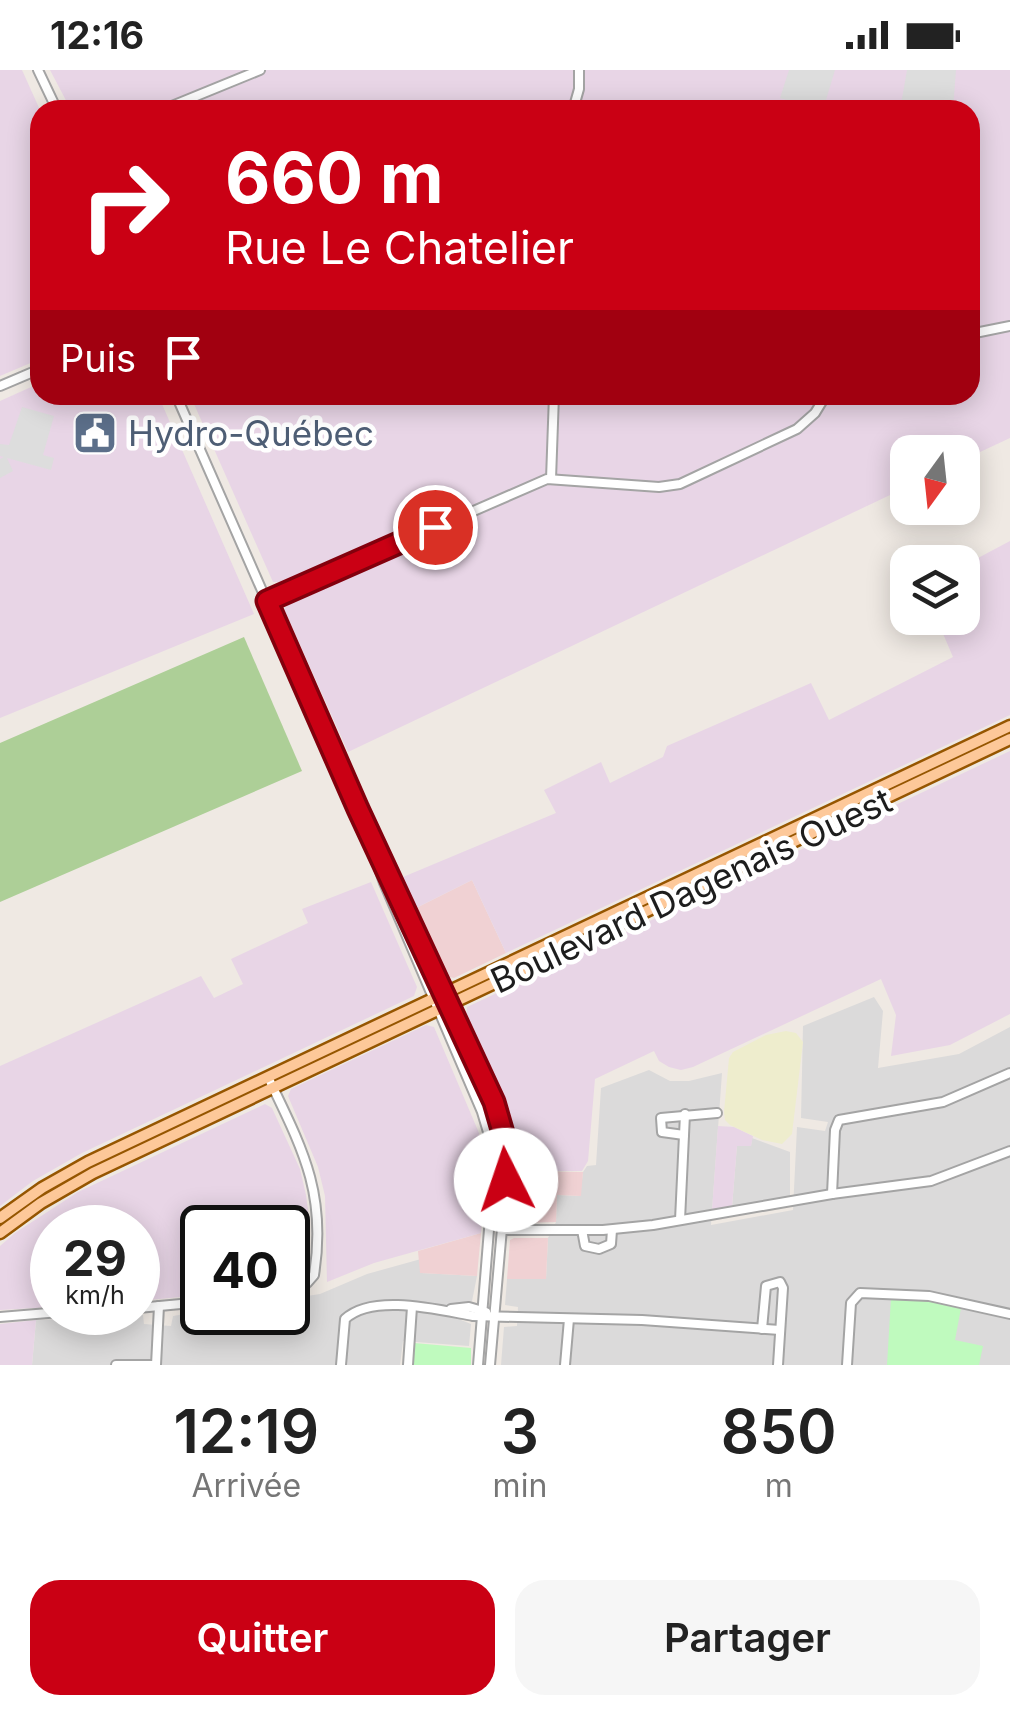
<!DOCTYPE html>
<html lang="fr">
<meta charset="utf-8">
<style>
body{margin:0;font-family:Inter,sans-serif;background:#f6f6f6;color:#222;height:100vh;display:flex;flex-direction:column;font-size:38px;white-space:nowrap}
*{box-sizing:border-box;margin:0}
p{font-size:32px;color:#767676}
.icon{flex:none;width:55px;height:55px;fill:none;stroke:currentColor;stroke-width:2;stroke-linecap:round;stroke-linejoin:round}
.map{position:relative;height:1295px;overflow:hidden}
.drawer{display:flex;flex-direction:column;background:#fff;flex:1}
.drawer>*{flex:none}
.banner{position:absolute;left:30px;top:30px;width:950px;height:305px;border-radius:30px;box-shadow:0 5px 25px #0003;background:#ca0014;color:#fff;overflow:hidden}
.needle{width:65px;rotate:195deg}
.fabs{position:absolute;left:890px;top:365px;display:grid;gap:20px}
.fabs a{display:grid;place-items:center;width:90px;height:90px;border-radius:20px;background:#fff;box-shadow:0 5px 25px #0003;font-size:50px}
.speed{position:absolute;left:30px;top:1135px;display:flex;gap:20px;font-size:50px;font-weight:700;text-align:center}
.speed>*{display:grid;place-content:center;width:130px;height:130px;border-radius:50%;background:#fff;box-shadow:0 5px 25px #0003;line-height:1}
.speed small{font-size:25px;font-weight:400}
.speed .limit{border:5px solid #111;border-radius:15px;background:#fff;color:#111}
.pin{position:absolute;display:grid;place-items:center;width:85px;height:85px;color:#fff;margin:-42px;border:5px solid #fff;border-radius:50%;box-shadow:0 2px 10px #0007}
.me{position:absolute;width:110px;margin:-55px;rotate:356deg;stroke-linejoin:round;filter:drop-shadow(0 0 8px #0008)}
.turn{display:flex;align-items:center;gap:35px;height:210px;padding:0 30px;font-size:45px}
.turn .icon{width:130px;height:130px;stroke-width:2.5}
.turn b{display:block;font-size:70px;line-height:85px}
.then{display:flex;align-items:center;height:95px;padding:0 30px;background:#0003;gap:20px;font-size:38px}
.eta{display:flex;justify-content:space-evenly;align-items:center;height:170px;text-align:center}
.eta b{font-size:60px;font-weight:600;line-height:70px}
.primary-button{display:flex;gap:20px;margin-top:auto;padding:20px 30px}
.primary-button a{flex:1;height:115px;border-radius:30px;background:#ca0014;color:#fff;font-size:40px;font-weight:600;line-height:115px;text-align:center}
.primary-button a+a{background:#f6f6f6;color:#222}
.status{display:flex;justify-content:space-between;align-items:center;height:70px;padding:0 50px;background:#fff;direction:ltr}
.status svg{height:28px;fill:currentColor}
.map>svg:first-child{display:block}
.residential{fill:#dbdada}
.commercial{fill:#f0d1d3}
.industrial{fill:#e8d5e6}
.farmland{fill:#eeedcd}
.forest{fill:#adcf97}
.park{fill:#bffabe}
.parking{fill:#ddd}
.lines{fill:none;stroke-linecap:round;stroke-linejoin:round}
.minor-casing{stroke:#a4a4a4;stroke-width:12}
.major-casing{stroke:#965600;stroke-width:15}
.minor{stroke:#fff;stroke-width:8}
.major{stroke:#fdc899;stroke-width:10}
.route-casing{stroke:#83000d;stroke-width:25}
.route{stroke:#ca0014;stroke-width:18}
.labels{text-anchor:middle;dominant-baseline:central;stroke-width:9;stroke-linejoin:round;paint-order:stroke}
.service-label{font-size:35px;fill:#4e5e75;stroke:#fff;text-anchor:start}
.street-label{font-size:35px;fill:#1d1d1d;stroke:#fff}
</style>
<div class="status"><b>12:16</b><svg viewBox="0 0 49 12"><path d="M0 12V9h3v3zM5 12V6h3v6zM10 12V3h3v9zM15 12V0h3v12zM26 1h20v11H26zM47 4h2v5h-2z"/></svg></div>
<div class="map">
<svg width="1010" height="1295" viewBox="0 0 1010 1295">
<rect width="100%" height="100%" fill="#efe9e3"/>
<g class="residential">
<path d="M874 927 883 941 878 998 959 984 1010 957V1295H501L504 1257 517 1256 518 1237 505 1235 507 1209H546L548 1168 556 1152 557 1125 580 1126 583 1102 587 1096 596 1095 601 1018 649 1000 670 1011H689L722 1003 711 1155 793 1140 797 1057 825 1061 828 1052 801 1048 803 956Z"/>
<path d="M752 1068 790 1082V1127L732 1137 737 1075 751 1076Z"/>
<path d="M421 1189V1203L477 1206 472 1231 463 1233 461 1250 471 1254 469 1276 403 1271 400 1295H32L36 1250 143 1245 144 1254 171 1256 173 1246 202 1241 288 1242V1229L320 1224 367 1204Z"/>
</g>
<g class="commercial">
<path d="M472 810 506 883 454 908 445 906 416 838Z"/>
<path d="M515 1101 583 1102 581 1126 557 1125 556 1152 516 1153 511 1148Z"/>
<path d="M481 1163 477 1206 420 1203 418 1181Z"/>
<path d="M514 1168H548L546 1209H507L510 1170Z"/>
</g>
<g class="industrial">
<path d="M0 0H22L40 40V289L0 306Z"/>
<path d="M50 0H1010V368L963 390 962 382H908L907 417 348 682 284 539 293 529 283 512H273L190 325H970V40H71Z"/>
<path d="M40 313V325H158L254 544 0 648V331Z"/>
<path d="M1010 471V645L506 883 472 810 416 838 403 807 556 743 544 720 601 692 610 713 663 687 667 676 811 613 829 650 953 587 938 552 948 548H962L963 541 977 533 963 496Z"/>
<path d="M1010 681V944L950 975 891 986 896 945 881 909 693 997 681 1000 669 997 659 991 654 981 595 1009 588 1091 582 1101H517L510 1047 466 948 467 937Z"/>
<path d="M371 812 417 917 414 926 82 1083 33 1111 0 1136V996L201 906 214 928 243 914 231 889 308 853 302 839Z"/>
<path d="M426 955 434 957 479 1063 485 1104 481 1163 374 1193 327 1212 325 1126 318 1097 288 1026 291 1019Z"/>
<path d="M265 1034 272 1038 300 1099 306 1125 309 1148 305 1204 298 1210 288 1212V1158H202V1225L138 1231V1158H52V1237L0 1240V1176L15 1163 78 1122Z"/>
<path d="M718 1056 734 1057 753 1066 751 1076H737L732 1137 712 1140Z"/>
<path d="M36 1250 32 1295H0V1254Z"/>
</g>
<path class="farmland" d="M786 961 796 963 803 972 792 1064 782 1074 762 1070 730 1055 725 1050 724 1042 729 988 733 982 766 965Z"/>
<path class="forest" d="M244 567 302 701 0 832V673Z"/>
<g class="park">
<path d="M891 1228 928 1231 961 1238 955 1270 983 1276 979 1295H887Z"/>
<path d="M414 1273 471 1278V1295H412Z"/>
</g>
<g class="parking">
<path d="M789 0H835L823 40 780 28Z"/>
<path d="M907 0H956L953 40H900Z"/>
<path d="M22 337 54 346 43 385 54 388 51 400 7 388 13 401 0 408V389L4 387 0 386V374L9 375Z"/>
</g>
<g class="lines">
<defs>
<g id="minor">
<path d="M38 0 57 40"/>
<path d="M162 40 260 0"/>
<path d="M573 40 579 19V0"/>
<path d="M970 264 1010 256"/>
<path d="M0 316 40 299"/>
<path d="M176 325 358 739 394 810 500 1048 506 1076V1113L490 1295"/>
<path d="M551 409 554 325"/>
<path d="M267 531 547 409 659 417 680 414 797 359 815 343 826 325"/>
<path d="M368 767 384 813 482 1042 491 1072 494 1098 478 1295"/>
<path d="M268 1007C302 1078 327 1123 314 1205L307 1213 288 1217"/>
<path d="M684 1065 662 1062 661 1048 717 1043"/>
<path d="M832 1124 835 1060 839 1050 943 1032 1010 1003"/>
<path d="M680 1150 685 1044"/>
<path d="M502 1160H603L653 1155 832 1124 931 1111 1010 1081"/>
<path d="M582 1160 585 1176 599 1179 611 1174 612 1160"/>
<path d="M138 1238 202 1232"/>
<path d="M451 1239 469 1237 486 1242"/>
<path d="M0 1247 60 1242"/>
<path d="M762 1259 766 1216 780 1212 783 1218 778 1295"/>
<path d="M116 1295H153"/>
<path d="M156 1295 159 1236"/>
<path d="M341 1295 345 1249C373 1223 439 1240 473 1246L642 1250 780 1260"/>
<path d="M408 1295 412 1237"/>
<path d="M565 1295 569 1249"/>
<path d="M847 1295 851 1233 860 1223 929 1226 1010 1244"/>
</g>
<g id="major">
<path d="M0 1148 42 1118 88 1092 1010 656"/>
<path d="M0 1163 41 1133 93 1103 1010 669"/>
</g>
</defs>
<use href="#minor" class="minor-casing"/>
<use href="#major" class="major-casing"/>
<use href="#minor" class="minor"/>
<use href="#major" class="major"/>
</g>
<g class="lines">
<defs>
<path id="route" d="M435 457 267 531 358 739 494 1032 505 1070 506 1110"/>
</defs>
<use href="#route" class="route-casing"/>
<use href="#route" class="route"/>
</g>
<defs>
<symbol id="civic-square" viewBox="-11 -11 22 22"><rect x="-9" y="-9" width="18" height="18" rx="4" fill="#5c6f8a" stroke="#fff"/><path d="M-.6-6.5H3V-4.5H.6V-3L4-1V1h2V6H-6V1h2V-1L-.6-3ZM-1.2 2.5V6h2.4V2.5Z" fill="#fff"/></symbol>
</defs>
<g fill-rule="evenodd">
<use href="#civic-square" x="70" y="338" width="50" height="50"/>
</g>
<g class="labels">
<g class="service-label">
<text x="128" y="363">Hydro-Québec</text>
</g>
<g class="street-label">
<text transform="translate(691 820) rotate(-25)">Boulevard Dagenais Ouest</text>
</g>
</g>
</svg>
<div class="fabs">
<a><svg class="needle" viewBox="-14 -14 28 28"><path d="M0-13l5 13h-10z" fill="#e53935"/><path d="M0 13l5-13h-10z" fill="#767676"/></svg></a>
<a><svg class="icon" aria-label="layers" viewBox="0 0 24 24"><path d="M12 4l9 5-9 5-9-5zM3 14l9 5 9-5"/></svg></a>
</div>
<div class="speed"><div>29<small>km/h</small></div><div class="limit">40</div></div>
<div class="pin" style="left:435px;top:457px;background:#d93025"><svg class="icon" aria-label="arrive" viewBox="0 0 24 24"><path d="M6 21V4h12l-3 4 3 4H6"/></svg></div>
<svg class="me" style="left:506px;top:1110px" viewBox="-20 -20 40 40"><circle r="19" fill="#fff"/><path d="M0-13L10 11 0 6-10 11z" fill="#ca0014"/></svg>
<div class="banner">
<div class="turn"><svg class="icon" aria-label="right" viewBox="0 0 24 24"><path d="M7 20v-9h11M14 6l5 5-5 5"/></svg><div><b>660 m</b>Rue Le Chatelier</div></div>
<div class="then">Puis<svg class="icon" aria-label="arrive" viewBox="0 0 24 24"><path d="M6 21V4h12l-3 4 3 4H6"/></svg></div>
</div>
</div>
<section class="drawer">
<div class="eta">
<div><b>12:19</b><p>Arrivée</p></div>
<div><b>3</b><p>min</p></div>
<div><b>850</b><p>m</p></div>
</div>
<div class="primary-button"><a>Quitter</a><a>Partager</a></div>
</section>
